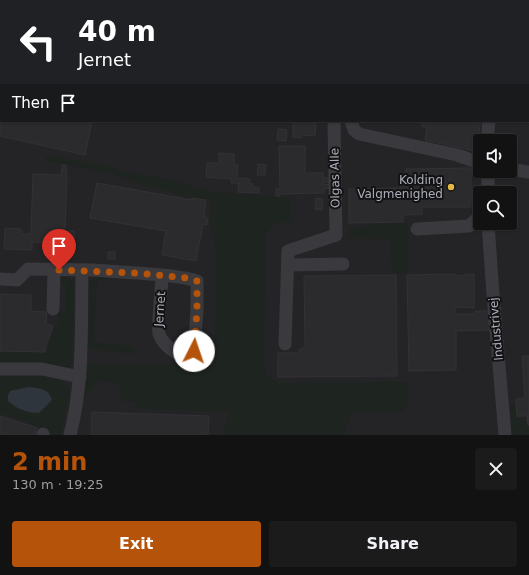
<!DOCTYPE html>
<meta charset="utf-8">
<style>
body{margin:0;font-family:"DejaVu Sans",sans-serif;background:#1b1b1c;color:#f1f3f6;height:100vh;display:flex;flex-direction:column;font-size:15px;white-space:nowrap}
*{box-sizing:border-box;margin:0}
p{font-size:13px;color:#9c9ea0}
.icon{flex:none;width:22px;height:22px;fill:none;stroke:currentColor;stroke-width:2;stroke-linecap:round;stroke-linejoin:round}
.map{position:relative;height:435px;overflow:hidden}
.details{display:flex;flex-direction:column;background:#121213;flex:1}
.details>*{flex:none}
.banner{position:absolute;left:0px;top:0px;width:529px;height:122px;box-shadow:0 1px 3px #0004,0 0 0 1px #313233;background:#202124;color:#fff;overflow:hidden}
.controls{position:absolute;left:473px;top:134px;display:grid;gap:8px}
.controls a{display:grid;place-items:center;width:44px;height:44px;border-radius:4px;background:#121213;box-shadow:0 1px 3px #0004,0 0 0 1px #313233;font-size:20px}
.pin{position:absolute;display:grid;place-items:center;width:34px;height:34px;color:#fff;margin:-41px -17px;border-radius:50% 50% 50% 0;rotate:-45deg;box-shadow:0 0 4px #0007}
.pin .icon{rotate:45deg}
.me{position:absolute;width:44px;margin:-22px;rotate:4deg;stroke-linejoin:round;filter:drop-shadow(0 0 3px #0008)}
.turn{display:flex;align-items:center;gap:14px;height:84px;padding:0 12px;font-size:18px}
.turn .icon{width:52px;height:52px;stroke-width:2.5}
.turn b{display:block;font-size:28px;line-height:34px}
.then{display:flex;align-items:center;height:38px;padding:0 12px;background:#0003;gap:8px;font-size:15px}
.round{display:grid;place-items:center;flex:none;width:42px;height:42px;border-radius:4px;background:#1b1b1c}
.headline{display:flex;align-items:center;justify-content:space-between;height:68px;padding:0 12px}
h1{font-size:24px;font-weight:700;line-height:30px;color:#b45309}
.primary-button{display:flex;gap:8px;margin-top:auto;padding:8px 12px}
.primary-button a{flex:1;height:46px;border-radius:4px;background:#b45309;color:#fff;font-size:16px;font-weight:700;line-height:46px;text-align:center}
.primary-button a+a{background:#1b1b1c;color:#f1f3f6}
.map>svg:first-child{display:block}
.built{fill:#242426;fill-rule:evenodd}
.green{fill:#1e241f}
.water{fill:#2e353c}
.building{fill:#2b2b2d;stroke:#323235}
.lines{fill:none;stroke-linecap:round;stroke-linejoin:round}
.minor{stroke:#39393e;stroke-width:13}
.route{stroke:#b45309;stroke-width:7;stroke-dasharray:0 12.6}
.poi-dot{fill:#e3b945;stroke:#131214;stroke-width:1.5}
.labels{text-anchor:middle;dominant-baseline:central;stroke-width:4;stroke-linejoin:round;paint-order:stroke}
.street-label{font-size:12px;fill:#abaeb8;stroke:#131214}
.poi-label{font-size:12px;fill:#abaeb8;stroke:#131214;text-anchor:end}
</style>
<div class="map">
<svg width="529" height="435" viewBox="0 0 529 435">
<rect width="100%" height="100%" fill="#181819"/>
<path class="built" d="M0 0H529V435H0ZM1 1H528V121H1ZM480 141H510V171H480ZM480 193H510V223H480Z"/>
<g class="green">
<path d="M46 155 94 163 133 174 174 180 212 192 291 198V222L274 223 265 235 264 365 268 377 279 383 408 382V404L402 412H351L344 435H223L230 411 136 409V402L121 401 119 383 98 381 84 399 89 364 214 365 216 313V247L210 224 211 201 187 197 161 189 149 188 116 175 45 160Z"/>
<path d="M408 223V273L392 272 391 239 350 238 349 228 365 227 366 224Z"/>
<path d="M63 277 70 279 73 282 74 295 71 367 0 365V351L46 353 55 325 59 324 58 312H66V284H59V278Z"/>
<path d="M98 277H107L108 281H97L93 342 135 347V354L89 349 86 347 88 285 92 280Z"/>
<path d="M0 372 36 373 62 381 70 389 61 435H54L39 427 0 413Z"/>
<path d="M514 404 517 419 525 418 526 426H529V435H511L510 405Z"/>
</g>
<path class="water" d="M28 387C38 388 49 388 52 400L39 413C28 413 16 409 8 401V395L10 391Z"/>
<g class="building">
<path d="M48 0H114L48 1Z"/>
<path d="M205 0H270L205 1Z"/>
<rect x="358" y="0" width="62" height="1"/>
<path d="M468 0H519L467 1Z"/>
<path d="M0 69 1 121H92L85 155 0 136Z"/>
<path d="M293 121 316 123 315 136 301 135V138L293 137Z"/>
<path d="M421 121H481L475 151 425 140 427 128 422 126Z"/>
<path d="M278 129 287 130 286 141 277 140Z"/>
<path d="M279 146H305V173H323V178H330V182H323V184L330 185V189L324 188V193L280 194V196H276V189H280Z"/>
<path d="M219 153 234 154V164L238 165 237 178 250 179 249 183 253 184V187L259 188V193L238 192 239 183H231L232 179 206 177 207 163H219Z"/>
<path d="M258 164 266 165 265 175H257Z"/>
<path d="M62 165H66L67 175 65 231H74V253L52 252 53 242H32V250L4 249 5 228 21 229V234H31L33 174 61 175Z"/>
<path d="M471 168V207H422V214L403 215V222L349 223V189L400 188V185H406V169Z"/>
<path d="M97 183 192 200V198L206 200 204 217 208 218 207 225 203 224 196 261 162 255 166 231 90 218Z"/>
<path d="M316 198 323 199 322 210 315 209Z"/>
<rect x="108" y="252" width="7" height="7"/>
<path d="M455 274V276L474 274V308L455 307V314H475V311H489V330L456 331V370L409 371 407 275Z"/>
<path d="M396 275 397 376 278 377V353H298L300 349 305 347 304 276Z"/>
<path d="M0 294 31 295V311L47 312 46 324 53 326 45 348V352L0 351Z"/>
<path d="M522 356H529V425H528L527 416H517L516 399 525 398Z"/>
<path d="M92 412 209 416 208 435H91Z"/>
<path d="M0 416 37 428 35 435H0Z"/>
</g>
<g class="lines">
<g class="minor">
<path d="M348 0V1"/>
<path d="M335 1V0"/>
<path d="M441 1V0"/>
<path d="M524 1V0"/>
<path d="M528 55H529"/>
<path d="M351 121 354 130 359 134 457 155 480 163"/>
<path d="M487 141 489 121"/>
<path d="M510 169 529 172"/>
<path d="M488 193V171"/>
<path d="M488 223 493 295 505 435"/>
<path d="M417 229 469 226 480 216"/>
<path d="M288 265 343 264"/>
<path d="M0 279 17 280 28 269 93 270 136 273H138C157 275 178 275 197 281V310L194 351 186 358C176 353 163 346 159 334 157 328 162 285 162 276"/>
<path d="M53 309 54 270"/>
<path d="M285 344 288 251 336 235 334 121"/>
<path d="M0 369H42L80 377"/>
<path d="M43 435V434"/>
<path d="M70 435C84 381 81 325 82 270"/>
</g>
</g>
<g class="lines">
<path class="route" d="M59 270 136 273 187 278 197 281V310L194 351"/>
</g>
<circle class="poi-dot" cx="451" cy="187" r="4"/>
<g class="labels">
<g class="street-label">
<text transform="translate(335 178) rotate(-91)">Olgas Alle</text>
<text transform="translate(160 309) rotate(-86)">Jernet</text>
<text transform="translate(496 329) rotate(-95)">Industrivej</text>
</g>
<g class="poi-label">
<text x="443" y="180">Kolding<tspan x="443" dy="14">Valgmenighed</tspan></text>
</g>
</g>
</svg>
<div class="controls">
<a><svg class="icon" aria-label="sound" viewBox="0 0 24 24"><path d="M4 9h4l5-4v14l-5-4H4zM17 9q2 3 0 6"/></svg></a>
<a><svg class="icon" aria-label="search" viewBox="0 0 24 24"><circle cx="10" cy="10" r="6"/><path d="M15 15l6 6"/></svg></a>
</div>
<div class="pin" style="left:59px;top:270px;background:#d93025"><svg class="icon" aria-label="arrive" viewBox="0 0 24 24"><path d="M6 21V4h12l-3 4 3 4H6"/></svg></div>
<svg class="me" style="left:194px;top:351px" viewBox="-20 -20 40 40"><circle r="19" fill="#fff"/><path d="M0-13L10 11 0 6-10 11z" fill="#b45309"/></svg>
<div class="banner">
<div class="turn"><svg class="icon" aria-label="left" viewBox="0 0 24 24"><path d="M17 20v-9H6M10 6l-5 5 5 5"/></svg><div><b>40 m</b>Jernet</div></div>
<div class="then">Then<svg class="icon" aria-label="arrive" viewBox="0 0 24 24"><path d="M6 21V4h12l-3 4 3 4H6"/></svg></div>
</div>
</div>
<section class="details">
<div class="headline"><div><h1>2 min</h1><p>130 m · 19:25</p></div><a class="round"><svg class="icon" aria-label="close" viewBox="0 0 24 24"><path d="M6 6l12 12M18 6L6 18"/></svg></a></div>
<div class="primary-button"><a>Exit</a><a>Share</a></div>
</section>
